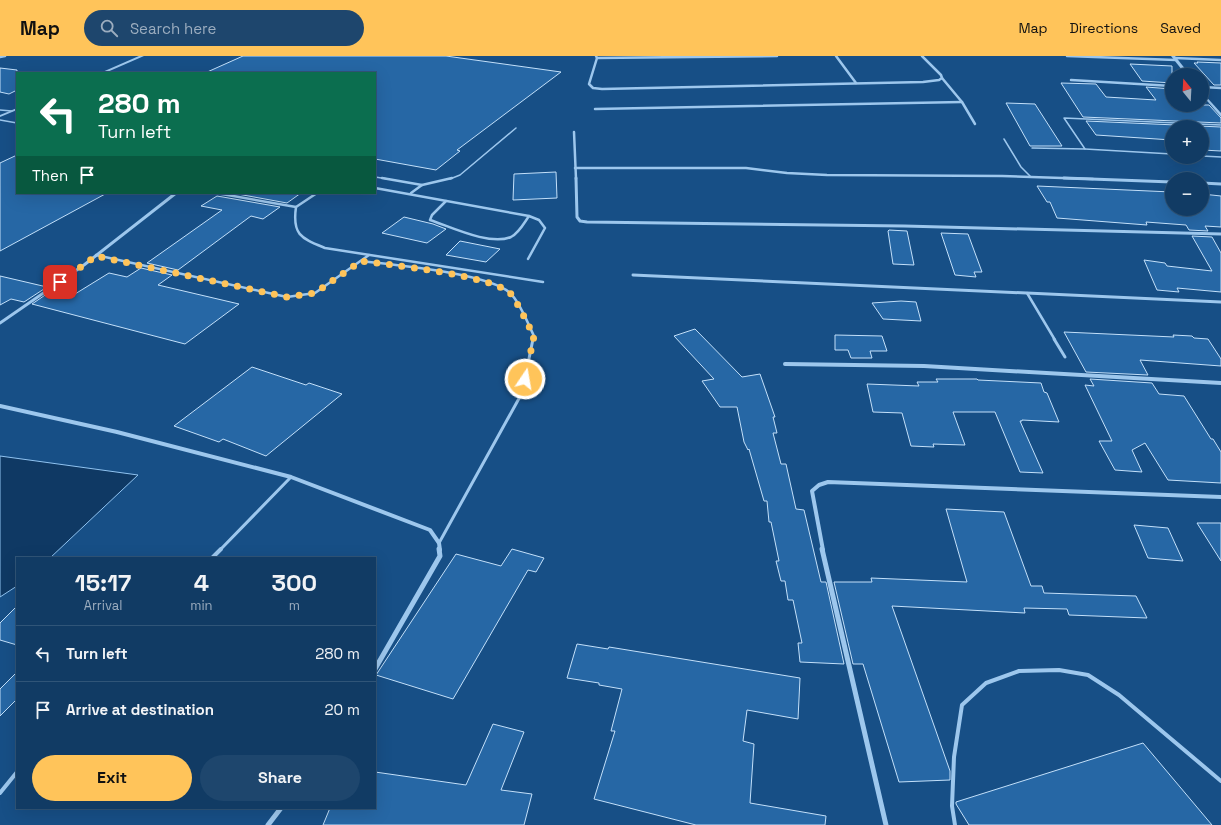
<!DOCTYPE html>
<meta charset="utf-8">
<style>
body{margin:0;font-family:"Space Grotesk",sans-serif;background:#1e466d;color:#f1f3f6;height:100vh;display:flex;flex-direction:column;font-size:15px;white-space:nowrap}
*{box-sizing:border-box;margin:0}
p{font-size:13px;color:#9cadbf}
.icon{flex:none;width:22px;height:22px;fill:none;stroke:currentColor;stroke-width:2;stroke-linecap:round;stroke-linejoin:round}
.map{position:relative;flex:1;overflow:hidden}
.sheet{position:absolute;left:16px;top:501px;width:360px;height:252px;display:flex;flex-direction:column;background:#113b64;border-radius:0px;box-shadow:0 4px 16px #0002,0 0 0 1px #305578}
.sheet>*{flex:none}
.banner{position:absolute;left:16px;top:16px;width:360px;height:122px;border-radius:0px;box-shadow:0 4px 16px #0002,0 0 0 1px #305578;background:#0b6e4f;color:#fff;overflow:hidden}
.needle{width:26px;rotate:342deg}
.fabs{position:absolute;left:1165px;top:12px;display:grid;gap:8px}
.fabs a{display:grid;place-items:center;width:44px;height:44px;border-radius:50%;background:#113b64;box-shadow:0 4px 16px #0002,0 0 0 1px #305578;font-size:20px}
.pin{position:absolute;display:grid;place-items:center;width:34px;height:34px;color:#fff;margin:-17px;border-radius:8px;box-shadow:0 2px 6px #0006}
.me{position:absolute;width:44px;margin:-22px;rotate:12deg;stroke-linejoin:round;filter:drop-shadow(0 0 3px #0008)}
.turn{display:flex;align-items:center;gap:14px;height:84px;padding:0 16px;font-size:18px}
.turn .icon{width:52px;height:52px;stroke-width:2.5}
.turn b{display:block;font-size:28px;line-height:34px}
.then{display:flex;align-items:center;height:38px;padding:0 16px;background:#0003;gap:8px;font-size:15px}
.eta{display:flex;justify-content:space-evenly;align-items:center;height:68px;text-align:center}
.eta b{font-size:24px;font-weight:600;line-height:28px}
.action{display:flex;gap:8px;margin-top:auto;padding:8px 16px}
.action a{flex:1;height:46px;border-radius:24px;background:#ffc45a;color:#111;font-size:16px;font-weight:600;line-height:46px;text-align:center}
.action a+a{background:#1e466d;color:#f1f3f6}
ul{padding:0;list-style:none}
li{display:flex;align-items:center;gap:12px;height:56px;padding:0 16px;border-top:1px solid #305578}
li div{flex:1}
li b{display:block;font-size:15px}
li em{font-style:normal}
header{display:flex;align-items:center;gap:24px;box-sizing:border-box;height:56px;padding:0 20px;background:#ffc45a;color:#111}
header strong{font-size:19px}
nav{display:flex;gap:22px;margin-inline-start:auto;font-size:14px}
.search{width:280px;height:36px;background:#1e466d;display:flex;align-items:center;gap:10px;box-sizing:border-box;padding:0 14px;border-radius:22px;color:#9cadbf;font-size:15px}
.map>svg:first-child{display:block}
.water{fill:#0f3964;stroke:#90c3f0}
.building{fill:#2667a5;stroke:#c3e0fa}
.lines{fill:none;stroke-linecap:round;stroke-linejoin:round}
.service-far3{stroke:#9dc7ed;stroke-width:1.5}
.service-far2{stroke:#9dc7ed;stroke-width:2.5}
.service-far1{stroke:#9dc7ed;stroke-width:3}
.service{stroke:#9dc7ed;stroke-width:4}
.minor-far3{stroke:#9dc7ed;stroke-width:2.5}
.minor-far2{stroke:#9dc7ed;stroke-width:3}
.minor-far1{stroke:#9dc7ed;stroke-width:4}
.minor{stroke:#9dc7ed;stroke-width:5}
.tertiary{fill:#9dc7ed;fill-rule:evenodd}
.route{stroke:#ffc45a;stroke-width:7;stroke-dasharray:0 12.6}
</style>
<header>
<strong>Map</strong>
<div class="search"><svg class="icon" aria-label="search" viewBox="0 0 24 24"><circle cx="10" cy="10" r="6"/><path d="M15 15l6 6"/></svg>Search here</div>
<nav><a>Map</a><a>Directions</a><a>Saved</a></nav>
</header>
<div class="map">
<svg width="1221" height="769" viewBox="0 0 1221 769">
<rect width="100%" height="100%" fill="#174f86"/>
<path class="water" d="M0 400 138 419 50 502H17V530L0 541Z"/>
<g class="building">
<path d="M243 0H446L561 16 457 94 460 95 436 114 375 103V17H205Z"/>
<path d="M1197 6 1221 7V29H1214L1194 7H1198Z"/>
<path d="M1130 8 1172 10V27L1142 25Z"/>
<path d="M0 12 17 14V34L9 38 0 36Z"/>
<path d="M1061 27 1096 28 1106 41 1156 44 1146 31 1172 33V49H1209L1221 62V67L1083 61Z"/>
<path d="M1006 47 1035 48 1062 90H1030Z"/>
<path d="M1086 65 1221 71V95L1202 94V71H1172V84L1096 79Z"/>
<path d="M17 99V137H107L0 195V107Z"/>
<path d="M556 116 557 142 513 144 514 118Z"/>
<path d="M1037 130 1172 136V153H1202V138L1221 140V171L1205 170 1208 175 1189 174 1186 169 1146 166 1147 169 1057 162 1050 146H1047Z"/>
<path d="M232 137H301L287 147Z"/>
<path d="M217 140 280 151 263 163 251 160 178 214 147 207 222 154 201 150Z"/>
<path d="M404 161 433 168 446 173 427 187 382 177Z"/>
<path d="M889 174 907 175 914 209 893 208 888 175Z"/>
<path d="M941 177 968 178 982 216H974L976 221 955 219Z"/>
<path d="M1192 180 1212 181 1221 197V236L1177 232 1179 236 1157 234 1144 204 1165 207 1167 210 1212 215Z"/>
<path d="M460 185 500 193 486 206 446 199Z"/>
<path d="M141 212 172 219 158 229 239 248 185 288 32 248 54 233 75 238 109 217 127 221Z"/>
<path d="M0 220 47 231 24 246 11 243 0 249Z"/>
<path d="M901 245 916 246 921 265 883 263 872 247Z"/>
<path d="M695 273 742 321 760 318 775 361H773L777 377H773L781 408H786L796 453 804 454 821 526H826L844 608 800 606 798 587H802L793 544H788L785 525H781L776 505H779L771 466H769L767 445H764L749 393 748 394 744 386 737 351H720L702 325 714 323 674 280Z"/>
<path d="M1064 276 1174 281 1173 279 1192 280 1194 282 1208 283 1221 303V310L1140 304 1148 319 1086 316Z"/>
<path d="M835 279 882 280 887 295H870L872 302H851L848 294H835Z"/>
<path d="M252 311 306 329 309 327 342 338 266 400 223 383 219 386 174 370Z"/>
<path d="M936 323H977L978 324 1041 327 1044 336 1047 337 1059 366 1022 364V365H1020L1043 417 1020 416 995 356H953L965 389 933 388 934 391 911 390 902 357 873 356 867 328 919 330 917 326H938Z"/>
<path d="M1090 323 1152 327 1159 338 1184 340 1211 383H1213L1221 396V427L1168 424 1145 387 1132 394 1142 416 1115 414 1099 385H1112L1085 329 1094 330Z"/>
<path d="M946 453 1004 456 1031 530H1042L1044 537 1136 540 1147 562 1069 559 1067 553 1024 552 1025 557 892 550 950 715V724L899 726 863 608H853L834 526H872L871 522 967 526Z"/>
<path d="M1197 467H1221V505Z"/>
<path d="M1134 469 1168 472 1183 505 1148 502Z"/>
<path d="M512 493 544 502 536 516 528 514 453 643 376 619 456 498 501 510Z"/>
<path d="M17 550V589L0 584V567Z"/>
<path d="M577 588 608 593 609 591 800 622 798 663 747 654 743 685 754 688 750 747 826 760 825 769H696L594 743 615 675H611L622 633 599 629V627L567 622Z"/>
<path d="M17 616V643L0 660V633Z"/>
<path d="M493 668 524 676 501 734 532 738 524 769H323L330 752H375V716L466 729Z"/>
<path d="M1143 687 1212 769H969L956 748V746Z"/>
</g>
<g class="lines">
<g class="service-far3">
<path d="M0 54 12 55"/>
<path d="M0 64 17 67"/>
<path d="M1004 83 1021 111 1031 121"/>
<path d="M1032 92 1085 93 1064 62 1221 69"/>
<path d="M1085 93 1172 98"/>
<path d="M1202 100 1221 101"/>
<path d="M375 121 388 123"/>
<path d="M450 123 460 119 516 72"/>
</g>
<g class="service-far2">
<path d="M382 122 422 129"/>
<path d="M375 132 529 160 539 164 545 172 528 203"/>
<path d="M216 137 296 151"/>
<path d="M317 137 296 151C292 179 301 182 325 192L543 226"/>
<path d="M411 137 422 129 452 122"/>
<path d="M446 145 432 159 430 164C451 171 490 190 511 181 519 177 524 167 529 160"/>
<path d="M96 199 287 241 315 237 369 199"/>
<path d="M361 205C393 209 488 217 510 237 520 246 528 268 534 280L533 284"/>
<path d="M1027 237 1055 284"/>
</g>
<g class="service-far1">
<path d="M1054 283 1065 301"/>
<path d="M439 487 522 337 533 283"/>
<path d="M220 494 291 421"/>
</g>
<g class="service">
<path d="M212 502 221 493"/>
<path d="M0 737 17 716"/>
<path d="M955 769 952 750 954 701 962 649 986 627 1019 615 1059 614 1088 619 1119 639 1221 725"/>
</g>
<g class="minor-far3">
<path d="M596 0 597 2 777 0"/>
<path d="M836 0 856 27"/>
<path d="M1067 0 1176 4"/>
<path d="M0 1 5 0"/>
<path d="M597 2 589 28 593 32 602 33 923 26 939 24 942 22 941 19 922 0"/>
<path d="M1175 2 1221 4"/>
<path d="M942 22 962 46 975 68"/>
<path d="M1071 24 1172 30"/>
<path d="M1202 31 1221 32"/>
<path d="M595 53 962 46"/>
<path d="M574 76 576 123"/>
<path d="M575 112H746L787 117 827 119 1002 120 1093 123"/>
</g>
<g class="minor-far2">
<path d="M576 122 577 161 580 165 587 166 904 170 1221 178"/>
<path d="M1064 122 1172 126"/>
<path d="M1202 127 1221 128"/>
<path d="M633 219 1221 246"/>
<path d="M0 267 84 209 176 137"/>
</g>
<g class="minor-far1">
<path d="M785 308 924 310 1221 327"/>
<path d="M0 350 117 376 291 421 430 474 439 487 440 494"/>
<path d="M823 494 812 435 819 429 828 426 1221 441"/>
</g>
<g class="minor">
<path d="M822 493 886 769"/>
<path d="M375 613 440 500 439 493"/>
<path d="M268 769 281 752"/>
</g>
<g class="tertiary">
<path d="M139 0H144L105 17H100Z"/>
<path d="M1171 0H1175L1190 19H1186Z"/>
<path d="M1202 36 1221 57V61L1202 39Z"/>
<path d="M17 52V54L0 61V59Z"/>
</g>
</g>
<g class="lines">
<path class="route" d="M60 226 96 200 287 241 315 237 361 205C390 209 490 219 510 237 516 243 529 271 534 280L525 323"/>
</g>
</svg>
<div class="fabs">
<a><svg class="needle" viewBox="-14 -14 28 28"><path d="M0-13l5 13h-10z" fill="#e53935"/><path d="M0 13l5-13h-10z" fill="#9cadbf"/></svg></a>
<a>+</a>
<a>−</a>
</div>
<div class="pin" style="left:60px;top:226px;background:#d93025"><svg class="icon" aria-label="arrive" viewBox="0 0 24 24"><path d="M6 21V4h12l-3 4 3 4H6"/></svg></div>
<svg class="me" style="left:525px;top:323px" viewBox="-20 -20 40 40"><circle r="17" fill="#ffc45a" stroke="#fff" stroke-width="3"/><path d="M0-11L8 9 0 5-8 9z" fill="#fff"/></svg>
<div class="banner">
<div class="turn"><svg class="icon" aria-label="left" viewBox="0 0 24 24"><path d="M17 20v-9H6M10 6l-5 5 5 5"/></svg><div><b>280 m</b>Turn left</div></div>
<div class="then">Then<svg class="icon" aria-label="arrive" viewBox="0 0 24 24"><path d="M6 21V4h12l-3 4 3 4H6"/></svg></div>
</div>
<section class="sheet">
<div class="eta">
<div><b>15:17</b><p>Arrival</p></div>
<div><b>4</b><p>min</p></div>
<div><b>300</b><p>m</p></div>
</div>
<ul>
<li><svg class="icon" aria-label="left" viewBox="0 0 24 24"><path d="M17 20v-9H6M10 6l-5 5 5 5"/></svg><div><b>Turn left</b></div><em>280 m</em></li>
<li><svg class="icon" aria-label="arrive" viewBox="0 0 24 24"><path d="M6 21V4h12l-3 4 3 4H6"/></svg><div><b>Arrive at destination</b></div><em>20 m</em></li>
</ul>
<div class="action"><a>Exit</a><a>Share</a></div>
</section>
</div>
